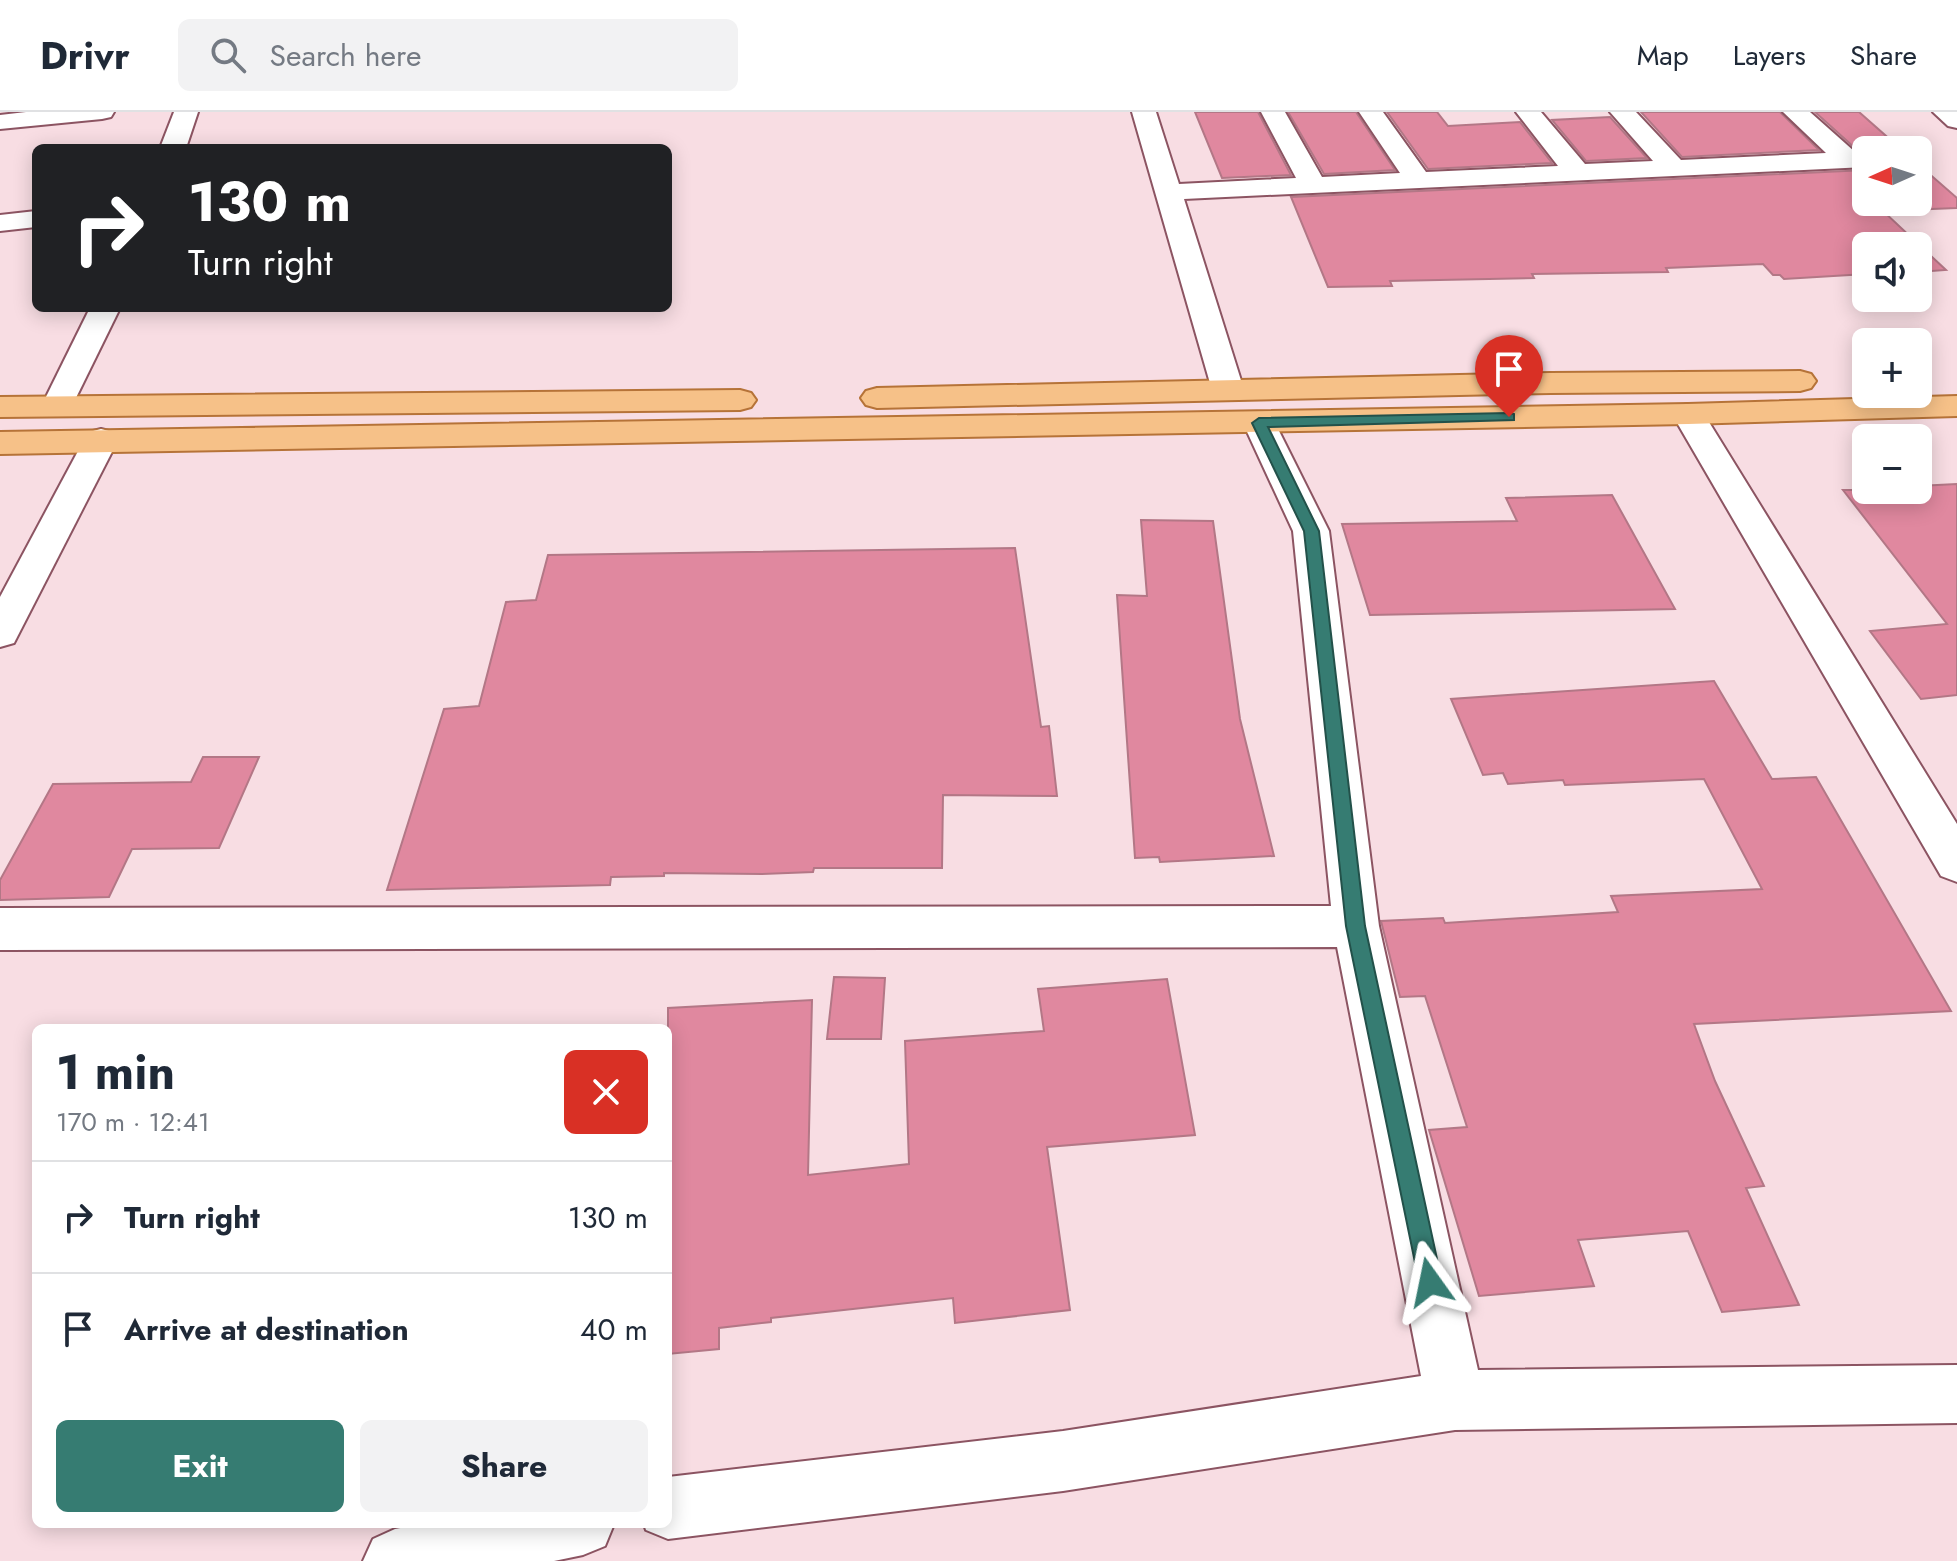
<!DOCTYPE html>
<meta charset="utf-8">
<style>
body{margin:0;font-family:Jost,sans-serif;background:#f2f2f3;color:#1f2937;height:100vh;display:flex;flex-direction:column;font-size:30px;white-space:nowrap}
*{box-sizing:border-box;margin:0}
p{font-size:26px;color:#747a83}
.icon{flex:none;width:44px;height:44px;fill:none;stroke:currentColor;stroke-width:2;stroke-linecap:round;stroke-linejoin:round}
.map{position:relative;flex:1;overflow:hidden}
.panel{position:absolute;left:32px;top:912px;width:640px;height:504px;display:flex;flex-direction:column;background:#fff;border-radius:12px;box-shadow:0 4px 20px #0003}
.panel>*{flex:none}
.banner{position:absolute;left:32px;top:32px;width:640px;height:168px;border-radius:12px;box-shadow:0 4px 20px #0003;background:#202124;color:#fff;overflow:hidden}
.needle{width:52px;rotate:267deg}
.buttons{position:absolute;left:1852px;top:24px;display:grid;gap:16px}
.buttons a{display:grid;place-items:center;width:80px;height:80px;border-radius:12px;background:#fff;box-shadow:0 4px 20px #0003;font-size:40px}
.pin{position:absolute;display:grid;place-items:center;width:68px;height:68px;color:#fff;margin:-82px -34px;border-radius:50% 50% 50% 0;rotate:-45deg;box-shadow:0 0 8px #0007}
.pin .icon{rotate:45deg}
.me{position:absolute;width:88px;margin:-44px;rotate:348deg;stroke-linejoin:round;filter:drop-shadow(0 0 6px #0008)}
.turn{display:flex;align-items:center;gap:28px;height:168px;padding:0 24px;font-size:36px}
.turn .icon{width:104px;height:104px;stroke-width:2.5}
.turn b{display:block;font-size:56px;line-height:68px}
.round{display:grid;place-items:center;flex:none;width:84px;height:84px;border-radius:12px;background:#f2f2f3}
.overview{display:flex;align-items:center;justify-content:space-between;height:136px;padding:0 24px}
h1{font-size:48px;font-weight:700;line-height:60px}
.action{display:flex;gap:16px;margin-top:auto;padding:16px 24px}
.action a{flex:1;height:92px;border-radius:12px;background:#367c72;color:#fff;font-size:32px;font-weight:700;line-height:92px;text-align:center}
.action a+a{background:#f2f2f3;color:#1f2937}
ul{padding:0;list-style:none}
li{display:flex;align-items:center;gap:24px;height:112px;padding:0 24px;border-top:2px solid #e0e1e3}
li div{flex:1}
li b{display:block;font-size:30px}
li em{font-style:normal}
header{display:flex;align-items:center;gap:48px;box-sizing:border-box;height:112px;padding:0 40px;background:#fff;border-bottom:2px solid #e0e1e3}
header strong{font-size:38px}
nav{display:flex;gap:44px;margin-inline-start:auto;font-size:28px}
.search{width:560px;height:72px;background:#f2f2f3;display:flex;align-items:center;gap:20px;box-sizing:border-box;padding:0 28px;border-radius:12px;color:#747a83;font-size:30px}
.map>svg:first-child{display:block}
.building{fill:#e0889f;stroke:#b37786;stroke-width:2}
.lines{fill:none;stroke-linecap:round;stroke-linejoin:round}
.minor-casing{stroke:#8c5462;stroke-width:4}
.major-casing{stroke:#b67338;stroke-width:4}
.minor{fill:#fff;fill-rule:evenodd}
.major{fill:#f6c188;fill-rule:evenodd}
.route{fill:#367c72;stroke:#23514a;stroke-width:2}
</style>
<header>
<strong>Drivr</strong>
<div class="search"><svg class="icon" aria-label="search" viewBox="0 0 24 24"><circle cx="10" cy="10" r="6"/><path d="M15 15l6 6"/></svg>Search here</div>
<nav><a>Map</a><a>Layers</a><a>Share</a></nav>
</header>
<div class="map">
<svg width="1957" height="1449" viewBox="0 0 1957 1449">
<rect width="100%" height="100%" fill="#f8dde3"/>
<g class="building">
<path d="M1195 0H1258L1291 63 1222 66Z"/>
<path d="M1288 0H1356L1395 58 1324 62Z"/>
<path d="M1387 0H1437L1448 14 1520 10 1552 51 1428 57Z"/>
<path d="M1641 0H1780L1819 38 1682 45Z"/>
<path d="M1815 0H1859L1902 38 1856 37Z"/>
<path d="M1610 5 1647 46 1586 49 1552 8Z"/>
<path d="M1918 52 1957 86V96L1883 99 1946 158 1918 160V134H1866V162L1784 167 1780 163H1773L1763 152 1666 156 1668 160 1532 162 1534 166 1390 169 1392 174 1328 175 1291 85 1866 58V90H1918Z"/>
<path d="M1957 372V583L1921 587 1870 519 1947 512 1843 378H1918V374Z"/>
<path d="M1612 383 1675 497 1370 503 1342 412 1517 409 1506 386Z"/>
<path d="M1141 408 1213 409 1240 607 1274 744 1160 750 1159 745 1135 746 1117 483 1147 484Z"/>
<path d="M1015 436 1041 615 1049 614 1057 684 943 683 942 756H814L813 760 762 762 664 761V764L611 765 610 773 387 778 444 597 479 594 506 490 536 488 548 443Z"/>
<path d="M1714 569 1772 667 1816 665 1951 899 1694 912 1715 969 1764 1074 1746 1076 1799 1193 1722 1200 1688 1119 1578 1128 1594 1174 1479 1184 1429 1018 1467 1015 1425 884 1400 885 1381 809 1443 806 1445 811 1618 800 1611 784 1762 777 1704 667 1565 673 1563 668 1508 672 1503 661 1483 663 1451 587Z"/>
<path d="M203 645H259L219 736 132 737 109 785 0 788V768L53 672 191 670Z"/>
<path d="M834 865 885 866 881 927H827Z"/>
<path d="M1167 867 1195 1023 1047 1035 1070 1198 955 1211 953 1186 771 1206V1210L719 1216V1237L668 1242V896L812 888 808 1063 909 1052 905 929 1044 919 1038 877Z"/>
</g>
<g class="lines">
<defs>
<g id="minor">
<path d="M26 0H114L111 5 102 7 0 17V3Z"/>
<path d="M174 0H198L186 36H160Z"/>
<path d="M1132 0H1156L1179 72 1296 66 1261 0H1285L1322 65 1400 61 1359 0H1383L1426 60 1558 54 1516 0H1541L1585 52 1653 49 1610 0H1636L1681 48 1826 41 1783 0H1810L1855 40 1866 39V55L1184 87 1244 278 1239 285 1228 288 1217 285 1212 278Z"/>
<path d="M1933 0H1957V16L1948 14Z"/>
<path d="M36 99V115L0 119V103Z"/>
<path d="M90 196H120L69 300 58 303 47 300 42 293Z"/>
<path d="M1688 292 1700 295 1704 302 1957 712V770L1941 764 1672 302 1676 295Z"/>
<path d="M1259 301 1271 304 1275 311 1329 419 1379 814 1478 1258 1957 1253V1311L1455 1318 1063 1379 668 1427 646 1418 644 1412H668V1365L1063 1319 1421 1264 1337 835 0 838V796L1331 794 1293 419 1243 311 1247 304Z"/>
<path d="M101 317 113 320 118 328 14 531 0 535V485L84 328 89 320Z"/>
<path d="M422 1412H614L605 1434 583 1443 554 1449H363L373 1427 395 1417Z"/>
</g>
<g id="major">
<path d="M1800 259 1811 262 1816 269 1811 276 1800 279 1551 281 877 296 866 293 861 286 866 279 877 276 1551 261Z"/>
<path d="M740 278 751 281 756 288 751 295 740 298 0 305V285Z"/>
<path d="M1957 284V304L1688 312 0 342V320L1688 292Z"/>
</g>
</defs>
<use href="#minor" class="minor-casing"/>
<use href="#major" class="major-casing"/>
<use href="#minor" class="minor"/>
<use href="#major" class="major"/>
</g>
<path class="route" d="M1509 301 1514 302V308L1268 315 1319 419 1365 814 1442 1170 1439 1178 1430 1181 1422 1178 1419 1170 1346 814 1304 419 1252 311 1259 306Z"/>
</svg>
<div class="buttons">
<a><svg class="needle" viewBox="-14 -14 28 28"><path d="M0-13l5 13h-10z" fill="#e53935"/><path d="M0 13l5-13h-10z" fill="#747a83"/></svg></a>
<a><svg class="icon" aria-label="sound" viewBox="0 0 24 24"><path d="M4 9h4l5-4v14l-5-4H4zM17 9q2 3 0 6"/></svg></a>
<a>+</a>
<a>−</a>
</div>
<div class="pin" style="left:1509px;top:305px;background:#d93025"><svg class="icon" aria-label="arrive" viewBox="0 0 24 24"><path d="M6 21V4h12l-3 4 3 4H6"/></svg></div>
<svg class="me" style="left:1430px;top:1170px" viewBox="-20 -20 40 40"><path d="M0-17L14 15 0 8-14 15z" fill="#367c72" stroke="#fff" stroke-width="4"/></svg>
<div class="banner">
<div class="turn"><svg class="icon" aria-label="right" viewBox="0 0 24 24"><path d="M7 20v-9h11M14 6l5 5-5 5"/></svg><div><b>130 m</b>Turn right</div></div>
</div>
<section class="panel">
<div class="overview"><div><h1>1 min</h1><p>170 m · 12:41</p></div><a class="round" style="background:#d93025;color:#fff"><svg class="icon" aria-label="close" viewBox="0 0 24 24"><path d="M6 6l12 12M18 6L6 18"/></svg></a></div>
<ul>
<li><svg class="icon" aria-label="right" viewBox="0 0 24 24"><path d="M7 20v-9h11M14 6l5 5-5 5"/></svg><div><b>Turn right</b></div><em>130 m</em></li>
<li><svg class="icon" aria-label="arrive" viewBox="0 0 24 24"><path d="M6 21V4h12l-3 4 3 4H6"/></svg><div><b>Arrive at destination</b></div><em>40 m</em></li>
</ul>
<div class="action"><a>Exit</a><a>Share</a></div>
</section>
</div>
